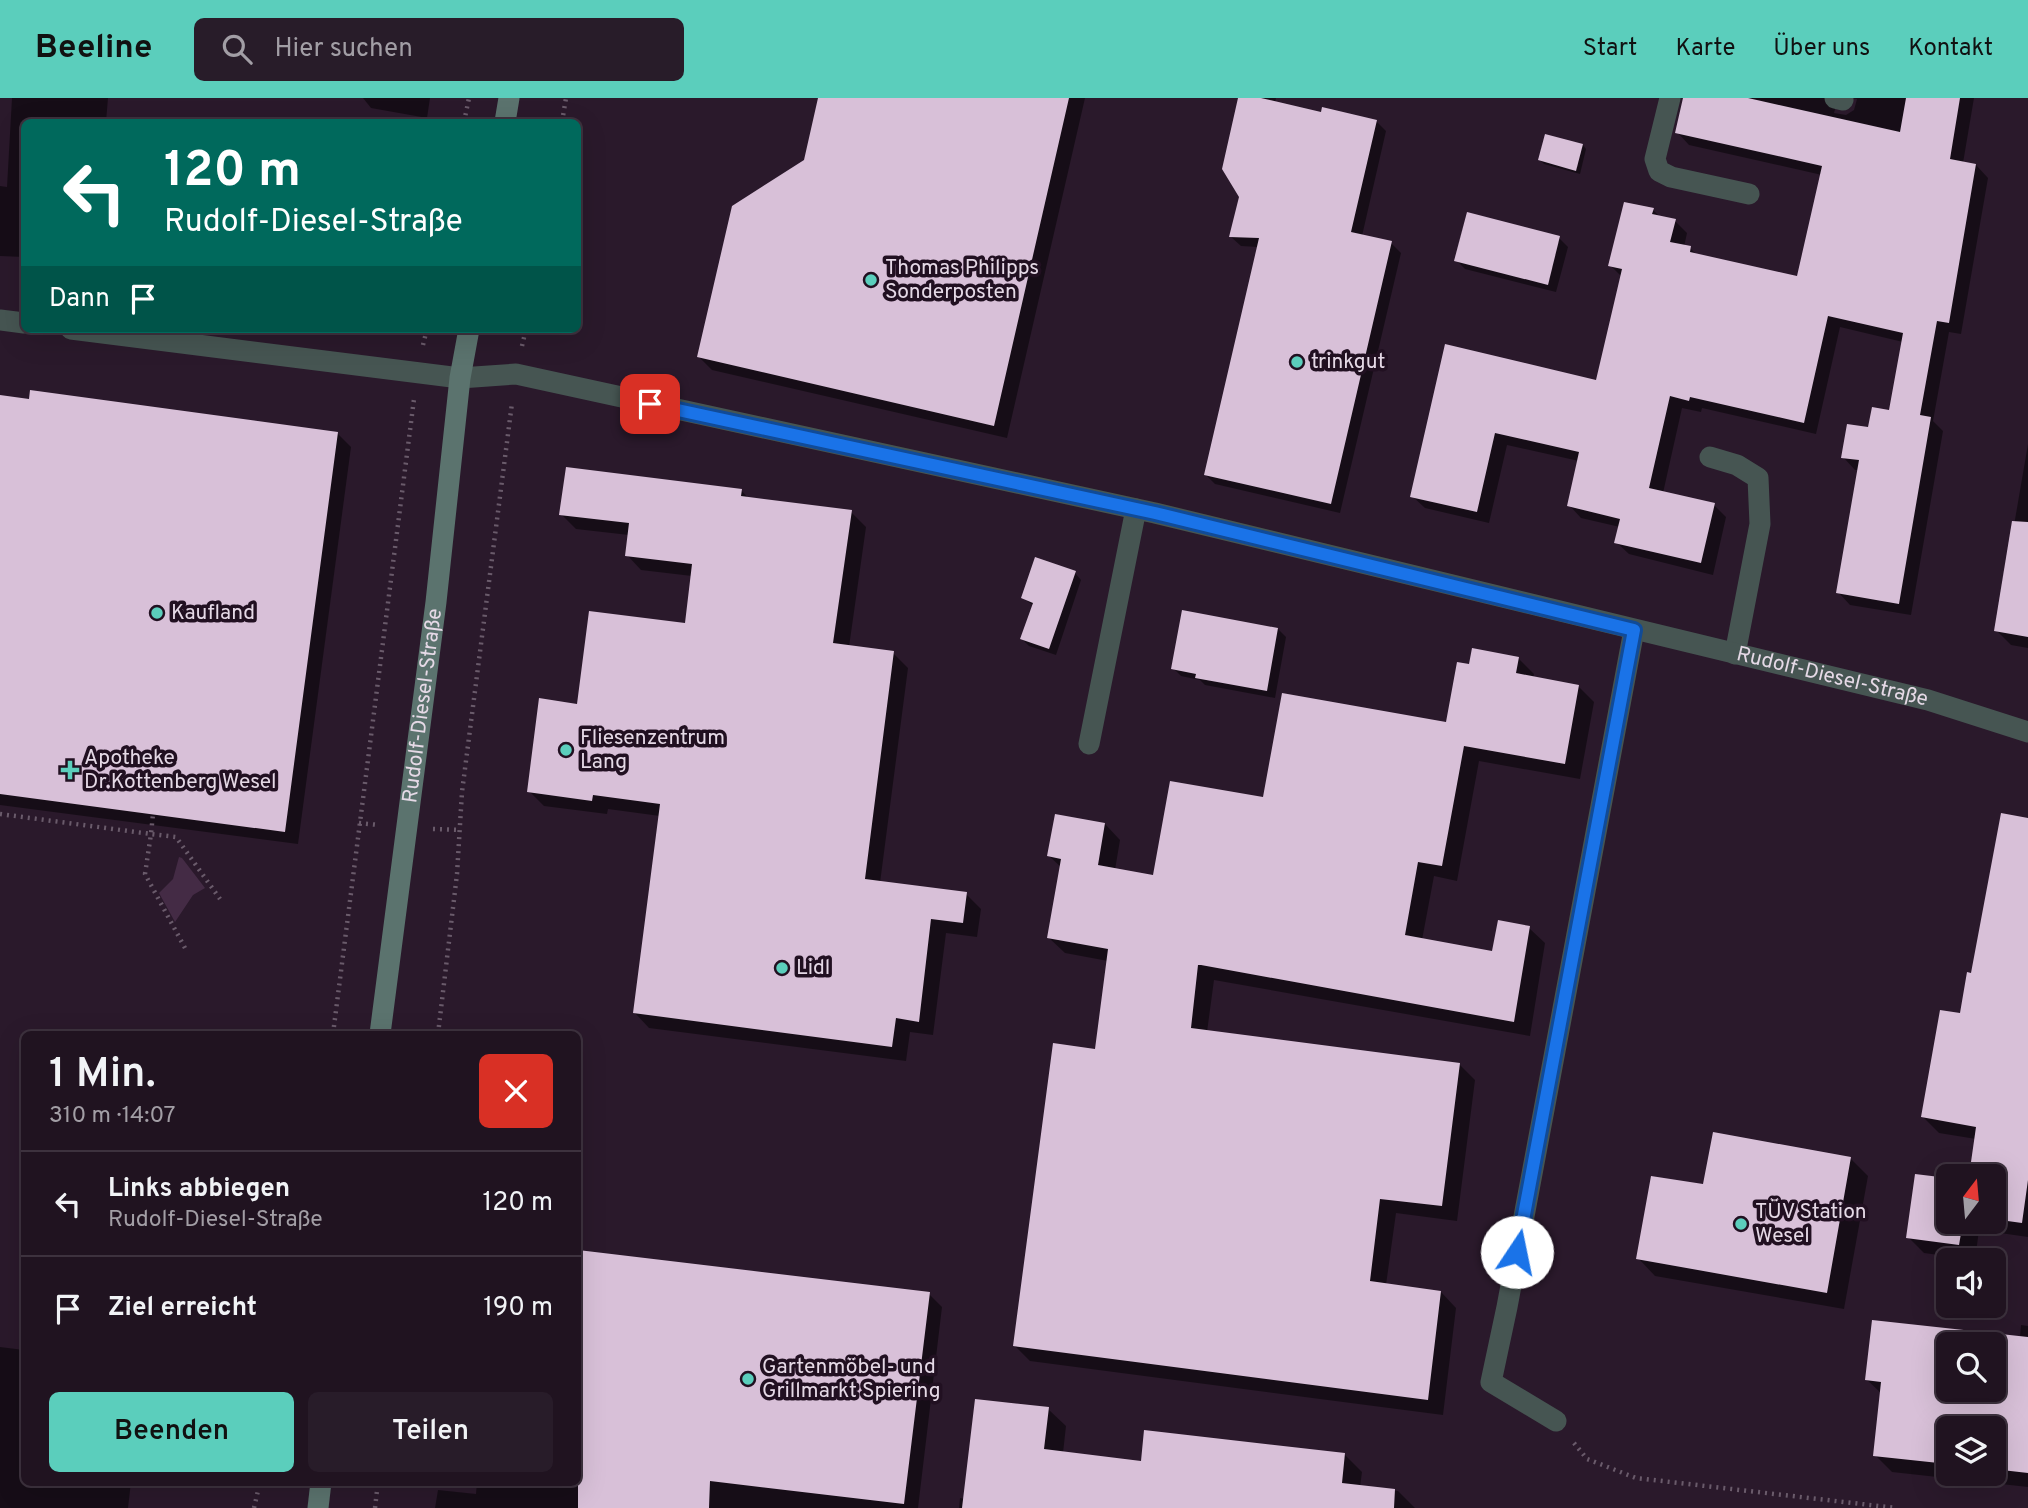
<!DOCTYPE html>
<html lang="de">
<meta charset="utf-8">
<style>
body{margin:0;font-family:Overpass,sans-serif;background:#281c29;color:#f1f3f6;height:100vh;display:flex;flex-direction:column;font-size:26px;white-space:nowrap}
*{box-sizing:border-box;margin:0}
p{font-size:23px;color:#a29ea5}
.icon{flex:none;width:38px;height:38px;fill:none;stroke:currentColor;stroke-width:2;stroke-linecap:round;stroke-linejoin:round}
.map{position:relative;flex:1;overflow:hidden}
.details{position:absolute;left:21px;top:933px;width:560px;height:455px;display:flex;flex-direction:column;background:#201320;border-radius:10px;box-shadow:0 7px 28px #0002,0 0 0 2px #3d323e}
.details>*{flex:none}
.top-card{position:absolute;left:21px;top:21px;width:560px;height:214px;border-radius:10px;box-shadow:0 7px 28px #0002,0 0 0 2px #3d323e;background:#00695c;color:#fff;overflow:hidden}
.needle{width:46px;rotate:16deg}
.buttons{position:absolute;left:1936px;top:1066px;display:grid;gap:14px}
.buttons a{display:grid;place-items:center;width:70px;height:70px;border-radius:10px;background:#201320;box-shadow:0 7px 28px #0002,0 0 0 2px #3d323e;font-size:35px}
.pin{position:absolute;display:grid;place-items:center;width:60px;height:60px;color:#fff;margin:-30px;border-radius:14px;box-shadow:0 4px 10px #0006}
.me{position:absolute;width:77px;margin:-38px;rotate:11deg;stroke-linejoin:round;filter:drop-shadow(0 0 5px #0008)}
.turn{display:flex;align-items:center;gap:24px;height:147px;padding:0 28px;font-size:32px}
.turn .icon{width:91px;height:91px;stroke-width:2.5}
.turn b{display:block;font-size:49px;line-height:60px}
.then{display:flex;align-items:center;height:66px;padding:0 28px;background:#0003;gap:14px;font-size:26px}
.round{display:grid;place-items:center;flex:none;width:74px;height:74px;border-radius:10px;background:#281c29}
.head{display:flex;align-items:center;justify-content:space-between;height:119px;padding:0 28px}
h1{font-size:42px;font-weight:600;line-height:52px}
.button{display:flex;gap:14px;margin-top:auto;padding:14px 28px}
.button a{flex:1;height:80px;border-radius:10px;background:#5bcebc;color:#111;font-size:28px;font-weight:600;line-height:80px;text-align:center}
.button a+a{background:#281c29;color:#f1f3f6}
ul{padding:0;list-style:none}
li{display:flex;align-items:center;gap:21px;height:105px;padding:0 28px;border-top:2px solid #3d323e}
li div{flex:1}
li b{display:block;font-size:26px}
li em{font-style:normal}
header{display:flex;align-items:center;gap:42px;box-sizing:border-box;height:98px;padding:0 35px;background:#5bcebc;color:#111}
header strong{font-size:33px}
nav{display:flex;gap:38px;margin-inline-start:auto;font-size:24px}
.search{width:490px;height:63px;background:#281c29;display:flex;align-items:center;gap:18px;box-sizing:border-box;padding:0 24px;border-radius:10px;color:#a29ea5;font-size:26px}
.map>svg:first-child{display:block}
.green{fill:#442b45}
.shadow{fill:#0007;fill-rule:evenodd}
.building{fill:#d8c0d8;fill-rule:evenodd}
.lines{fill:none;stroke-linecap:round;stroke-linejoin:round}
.path{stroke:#6a5b6b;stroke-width:4.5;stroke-dasharray:2 5;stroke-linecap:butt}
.lane{stroke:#465552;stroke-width:21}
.street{stroke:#465552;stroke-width:21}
.secondary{stroke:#5b736e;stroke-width:21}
.route-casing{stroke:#114b97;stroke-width:18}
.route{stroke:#1a73e8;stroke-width:12}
.poi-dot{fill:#5bcebc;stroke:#211021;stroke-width:2.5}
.labels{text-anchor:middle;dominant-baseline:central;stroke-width:7;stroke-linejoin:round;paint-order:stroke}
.poi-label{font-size:21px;fill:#e5d9e6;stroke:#211021;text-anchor:start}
.street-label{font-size:21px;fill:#e5d9e6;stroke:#211021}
</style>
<header>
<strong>Beeline</strong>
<div class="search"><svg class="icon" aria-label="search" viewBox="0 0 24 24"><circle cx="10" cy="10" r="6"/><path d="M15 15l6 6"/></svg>Hier suchen</div>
<nav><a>Start</a><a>Karte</a><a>Über uns</a><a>Kontakt</a></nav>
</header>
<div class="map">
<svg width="2028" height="1410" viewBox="0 0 2028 1410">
<rect width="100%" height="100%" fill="#2a192b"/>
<path class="green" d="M179 759 182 760 205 790 193 797 175 824 159 795 173 781Z"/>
<g class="shadow">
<path d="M12 0H108L106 24H24V159L0 158V88L7 89Z"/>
<path d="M363 0H430L427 20 371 10Z"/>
<path d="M820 0H1085L1007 340 712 272 699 259 805 63Z"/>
<path d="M1240 0H1276L1275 5 1323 16 1376 23 1386 33 1362 138 1391 145 1401 155 1340 415 1215 386 1206 377 1258 149 1241 148 1231 139 1241 98Z"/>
<path d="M1684 0H1844L1837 4 1834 15 1846 17 1854 12 1857 1 1852 0H1974L1963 65 1976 67 1988 80 1961 236 1949 234 1933 323 1943 333 1911 517 1850 507 1838 494 1859 372H1855L1843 359 1869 331 1891 314 1903 244 1840 229 1816 336 1702 310 1701 314 1682 310 1663 395 1714 407 1726 419 1713 477 1629 456 1616 444 1620 429 1581 420 1569 407 1579 363 1507 347 1489 425 1425 410 1412 398 1447 249 1598 284 1622 179 1610 167 1653 112 1661 120 1675 123 1687 135 1684 149 1690 150 1697 157 1799 180 1822 77 1689 47 1677 34Z"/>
<path d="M1583 47 1586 51 1580 76 1544 66 1540 62Z"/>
<path d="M1559 140 1568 149 1556 194 1465 171 1456 162Z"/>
<path d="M0 299 338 336 351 349 298 746 0 707Z"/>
<path d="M2028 346V550L2011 547 1996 532Z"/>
<path d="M741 392 749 401 851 414 866 429 849 549 893 555 908 570 880 785 966 796 981 811 977 839 946 835 933 937 910 934 906 963 649 930 635 915 660 718 608 711 607 716 544 708 529 693 579 608 686 527 692 478 641 472 627 457 629 437 576 431 561 416Z"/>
<path d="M1075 475 1081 482 1056 557 1029 548 1022 541 1034 508 1023 500Z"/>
<path d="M1278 531 1286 539 1275 600 1205 587 1200 582 1181 578 1173 570Z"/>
<path d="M1518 560 1534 576 1533 580 1578 588 1594 604 1580 681 1479 663 1457 783 1434 778 1422 842 1494 855 1529 830 1545 845 1530 938 1214 882 1207 934 1460 967 1475 982 1457 1123 1396 1115 1386 1187 1441 1194 1456 1210 1443 1317 1030 1263 1014 1247 1096 953 1108 863 1065 855 1049 840 1062 770 1049 758 1105 726 1120 742 1115 772 1155 779 1265 701 1447 626 1470 568Z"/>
<path d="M2028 722V1139L1979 1132 1975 1162 1924 1155 1908 1139 1948 1124H1993V1078H1970L1976 1041 1939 1035 1922 1018 1961 917 1973 877Z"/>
<path d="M1851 1061 1868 1078 1844 1211 1655 1178 1638 1160 1705 1088Z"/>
<path d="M578 1153 929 1196 942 1209 918 1410H435L438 1392 476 1396 477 1384H578Z"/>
<path d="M1873 1223 2020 1240 2021 1227 2028 1228V1389L1892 1374 1875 1357 1882 1296 1866 1281ZM1948 1246H1993V1292H1948ZM1948 1330H1993V1376H1948Z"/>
<path d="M0 1249 24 1252V1384H131L128 1410H0Z"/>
<path d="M1048 1311 1066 1328 1063 1355 1142 1364 1344 1356 1362 1374 1360 1389 1398 1393 1415 1410H959L960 1400 965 1401Z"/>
</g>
<g class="building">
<path d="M818 0H1069L994 328 697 259 732 108 804 62Z"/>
<path d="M1238 0H1261L1321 14 1322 9 1377 22 1351 134 1392 143 1331 406 1204 377 1259 140 1229 139 1239 99 1222 71Z"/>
<path d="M1683 0H1748L1900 34 1906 0H1960L1950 61 1976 66 1949 225 1937 223 1920 317 1931 319 1899 506 1836 495 1859 362 1841 360 1847 326 1868 329 1872 309 1889 312 1903 235 1828 218 1804 325 1690 299 1689 303 1670 298 1649 390 1715 405 1701 465 1614 445 1620 421 1567 408 1579 354 1495 335 1477 414 1410 399 1445 246 1596 282 1622 171 1608 168 1624 104 1654 110 1652 116 1676 121 1670 144 1691 148 1690 154 1797 178 1822 68 1675 35Z"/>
<path d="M1545 36 1583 46 1576 73 1538 62Z"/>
<path d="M1467 114 1560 138 1548 187 1454 163Z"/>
<path d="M30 292 338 334 285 734 0 696V297L29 301Z"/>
<path d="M566 369 742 391 741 398 852 412 833 545 894 553 865 781 967 794 963 825 931 821 919 924 896 920 892 949 633 915 660 706 593 697 592 703 527 694 539 600 577 606 589 513 685 525 692 466 625 458 629 425 559 417Z"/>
<path d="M2012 423 2028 424V539L1994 533Z"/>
<path d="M1035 459 1076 473 1049 551 1020 541 1033 505 1021 500Z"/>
<path d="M1182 512 1278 530 1267 593 1195 580 1196 576 1171 571Z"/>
<path d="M1472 550 1519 559 1516 575 1579 587 1565 666 1464 648 1442 768 1418 764 1405 837 1492 853 1498 822 1530 828 1514 924 1201 867H1198L1191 930 1460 965 1442 1108 1380 1101 1370 1183 1441 1193 1428 1302 1013 1248 1053 945 1095 951 1108 851 1047 840 1061 761 1047 758 1055 716 1105 725 1098 767 1153 777 1170 683 1263 699 1282 595 1446 624 1457 564 1469 566Z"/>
<path d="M2001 715 2028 720V1082L2022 1125 1993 1121V1078H1969L1976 1029 1921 1019 1940 912 1960 915 1967 874 1971 875Z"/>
<path d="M1713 1034 1851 1059 1827 1195 1636 1161 1651 1078 1703 1086Z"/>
<path d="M1915 1076 1948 1080V1124H1963L1959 1147 1906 1140Z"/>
<path d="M578 1152 930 1194 904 1406 710 1383 709 1410H578Z"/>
<path d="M1872 1222 2028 1239V1375L1993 1371V1330H1948V1366L1873 1358 1881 1284 1865 1282ZM1948 1246H1993V1292H1948Z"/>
<path d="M975 1301 1049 1309 1044 1351 1141 1363 1144 1332 1345 1355 1342 1385 1395 1391 1394 1410H962Z"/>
</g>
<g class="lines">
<g class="path">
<path d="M464 24 469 0"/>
<path d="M562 24 566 0"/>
<path d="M423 247 427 231"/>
<path d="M522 248 526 231"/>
<path d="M0 716 151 736 153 716"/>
<path d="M359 725 379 727"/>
<path d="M433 731 460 732"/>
<path d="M185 850 145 776 151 736 176 739 220 801"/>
<path d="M333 936 414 301"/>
<path d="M438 936 457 776 462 694 512 305"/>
<path d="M1574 1345 1587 1361 1636 1380 1896 1410"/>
<path d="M254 1410 260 1384"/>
<path d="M375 1410 378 1384"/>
</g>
<g class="lane">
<path d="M1670 0 1655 61 1659 73 1671 79 1749 96"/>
<path d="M1835 0 1843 2"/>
<path d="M1710 359 1737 367 1758 380 1760 426 1735 556"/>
<path d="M1089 646 1136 411"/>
</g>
<g class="street">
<path d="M0 222 24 225"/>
<path id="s1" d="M71 231 460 280 516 276 1155 415 1928 602 2028 634"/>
<path d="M1556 1323 1491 1284 1507 1209 1634 532"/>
</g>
<g class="secondary">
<path d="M505 24 509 0"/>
<path id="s2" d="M380 936 436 504 460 280 469 231"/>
<path d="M318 1410 321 1384"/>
</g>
</g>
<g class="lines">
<defs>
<path id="route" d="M650 306 1155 415 1634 532 1517 1154"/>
</defs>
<use href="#route" class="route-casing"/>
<use href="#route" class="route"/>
</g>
<g class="poi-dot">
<circle cx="871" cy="182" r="7"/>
<circle cx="1297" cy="264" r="7"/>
<circle cx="157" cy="515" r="7"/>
<circle cx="566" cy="652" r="7"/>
<path d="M66.5 661.5h7v7h7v7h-7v7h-7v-7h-7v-7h7z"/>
<circle cx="782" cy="870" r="7"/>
<circle cx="1741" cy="1126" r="7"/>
<circle cx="748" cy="1281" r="7"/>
</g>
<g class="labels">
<g class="poi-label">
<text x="885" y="170">Thomas Philipps<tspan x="885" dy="24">Sonderposten</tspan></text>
<text x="1311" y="264">trinkgut</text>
<text x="171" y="515">Kaufland</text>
<text x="580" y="640">Fliesenzentrum<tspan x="580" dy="24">Lang</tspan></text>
<text x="84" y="660">Apotheke<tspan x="84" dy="24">Dr.Kottenberg Wesel</tspan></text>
<text x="796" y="870">Lidl</text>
<text x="1755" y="1114">TÜV Station<tspan x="1755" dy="24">Wesel</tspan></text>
<text x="762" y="1269">Gartenmöbel- und<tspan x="762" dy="24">Grillmarkt Spiering</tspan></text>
</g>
<g class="street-label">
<text stroke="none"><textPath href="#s1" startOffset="1799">Rudolf-Diesel-Straße</textPath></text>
<text stroke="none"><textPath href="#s2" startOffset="331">Rudolf-Diesel-Straße</textPath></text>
</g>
</g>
</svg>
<div class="buttons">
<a><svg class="needle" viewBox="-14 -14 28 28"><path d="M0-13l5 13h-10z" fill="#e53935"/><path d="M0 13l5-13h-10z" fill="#a29ea5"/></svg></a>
<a><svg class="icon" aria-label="sound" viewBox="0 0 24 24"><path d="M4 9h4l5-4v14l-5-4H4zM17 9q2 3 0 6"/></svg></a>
<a><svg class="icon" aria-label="search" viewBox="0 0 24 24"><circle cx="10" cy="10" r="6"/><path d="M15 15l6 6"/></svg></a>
<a><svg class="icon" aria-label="layers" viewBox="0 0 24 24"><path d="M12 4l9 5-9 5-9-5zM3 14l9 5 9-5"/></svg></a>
</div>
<div class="pin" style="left:650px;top:306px;background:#d93025"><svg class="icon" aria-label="arrive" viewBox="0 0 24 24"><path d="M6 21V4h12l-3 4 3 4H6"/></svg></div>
<svg class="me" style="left:1517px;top:1154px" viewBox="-20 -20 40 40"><circle r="19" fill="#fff"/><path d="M0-13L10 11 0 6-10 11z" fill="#1a73e8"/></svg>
<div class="top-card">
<div class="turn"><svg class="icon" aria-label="left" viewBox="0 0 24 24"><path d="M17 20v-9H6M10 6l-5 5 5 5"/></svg><div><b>120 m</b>Rudolf-Diesel-Straße</div></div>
<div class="then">Dann<svg class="icon" aria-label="arrive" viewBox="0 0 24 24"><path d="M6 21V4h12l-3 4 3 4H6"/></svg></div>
</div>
<section class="details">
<div class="head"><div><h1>1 Min.</h1><p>310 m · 14:07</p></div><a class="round" style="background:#d93025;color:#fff"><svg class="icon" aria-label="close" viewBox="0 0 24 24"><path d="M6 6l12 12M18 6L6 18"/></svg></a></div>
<ul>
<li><svg class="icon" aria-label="left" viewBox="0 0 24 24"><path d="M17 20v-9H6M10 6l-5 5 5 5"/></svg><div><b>Links abbiegen</b><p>Rudolf-Diesel-Straße</p></div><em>120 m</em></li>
<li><svg class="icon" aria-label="arrive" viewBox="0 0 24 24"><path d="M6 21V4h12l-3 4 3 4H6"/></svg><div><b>Ziel erreicht</b></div><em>190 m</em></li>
</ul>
<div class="button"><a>Beenden</a><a>Teilen</a></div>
</section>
</div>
